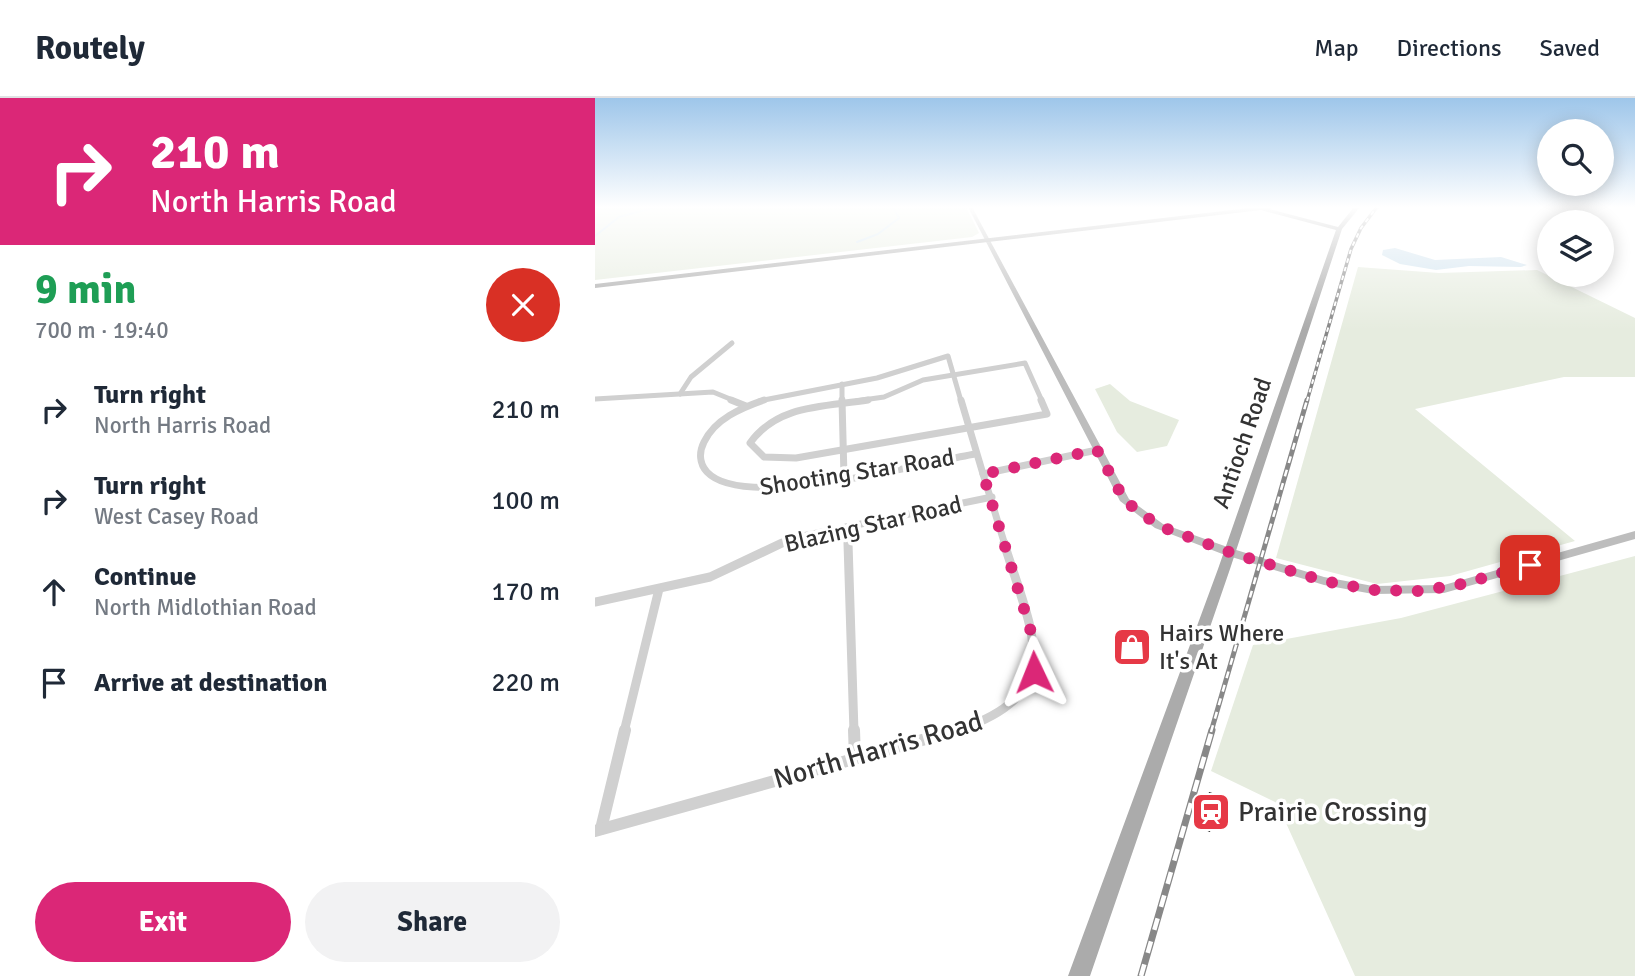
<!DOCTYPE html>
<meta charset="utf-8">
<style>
body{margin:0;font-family:Signika,sans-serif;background:#f2f2f3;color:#1f2937;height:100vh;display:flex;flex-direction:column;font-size:26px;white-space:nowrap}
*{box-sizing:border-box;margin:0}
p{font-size:23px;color:#747a83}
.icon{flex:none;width:38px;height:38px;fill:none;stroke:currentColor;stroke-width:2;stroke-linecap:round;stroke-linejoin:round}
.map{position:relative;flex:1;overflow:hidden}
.panel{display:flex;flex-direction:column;background:#fff;width:595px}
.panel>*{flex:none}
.banner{background:#db2777;color:#fff;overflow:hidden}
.buttons{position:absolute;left:942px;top:21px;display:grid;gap:14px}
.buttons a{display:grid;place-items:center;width:77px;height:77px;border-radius:50%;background:#fff;box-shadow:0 4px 18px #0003;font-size:35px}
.pin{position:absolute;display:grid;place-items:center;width:60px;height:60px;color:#fff;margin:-30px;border-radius:14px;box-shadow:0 4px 10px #0006}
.me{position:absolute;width:77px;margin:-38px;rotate:358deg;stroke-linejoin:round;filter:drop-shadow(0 0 5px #0008)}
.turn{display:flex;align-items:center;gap:24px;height:147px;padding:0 35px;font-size:32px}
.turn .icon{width:91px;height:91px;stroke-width:2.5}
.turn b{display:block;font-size:49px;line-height:60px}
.round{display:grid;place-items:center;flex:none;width:74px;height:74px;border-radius:37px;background:#f2f2f3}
.head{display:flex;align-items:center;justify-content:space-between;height:119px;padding:0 35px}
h1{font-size:42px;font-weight:700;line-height:52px;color:#1e9e55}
.action{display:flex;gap:14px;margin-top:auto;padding:14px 35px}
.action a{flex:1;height:80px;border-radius:42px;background:#db2777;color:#fff;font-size:28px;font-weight:700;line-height:80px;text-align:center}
.action a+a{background:#f2f2f3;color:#1f2937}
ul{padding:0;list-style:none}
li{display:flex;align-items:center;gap:21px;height:91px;padding:0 35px}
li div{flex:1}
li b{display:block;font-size:26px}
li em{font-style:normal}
header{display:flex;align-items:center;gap:42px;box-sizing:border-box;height:98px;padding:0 35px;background:#fff;border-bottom:2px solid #e0e1e3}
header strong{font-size:33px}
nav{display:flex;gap:38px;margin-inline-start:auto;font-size:24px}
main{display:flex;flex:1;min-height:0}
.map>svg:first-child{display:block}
.green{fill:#e6ecdf}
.water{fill:#cfe2ee}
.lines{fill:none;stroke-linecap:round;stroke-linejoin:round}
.stream{stroke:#cfe2ee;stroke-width:2}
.building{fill:#1a1a1a}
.minor-far3{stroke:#d0d0d0;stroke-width:5}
.minor-far2{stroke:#d0d0d0;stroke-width:7}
.minor-far1{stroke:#d0d0d0;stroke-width:9}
.minor{stroke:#d0d0d0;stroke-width:12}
.secondary{fill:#bdbdbd;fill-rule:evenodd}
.primary{fill:#ababab;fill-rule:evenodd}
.rail-far2-casing{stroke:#888;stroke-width:3.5}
.rail-far1-casing{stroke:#888;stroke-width:5}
.rail-casing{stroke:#888;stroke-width:7}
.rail-far2{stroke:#fff;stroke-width:2;stroke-dasharray:4.5;stroke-linecap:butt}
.rail-far1{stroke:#fff;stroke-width:2.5;stroke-dasharray:7;stroke-linecap:butt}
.rail{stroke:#fff;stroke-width:4.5;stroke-dasharray:12;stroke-linecap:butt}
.route{stroke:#db2777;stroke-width:12;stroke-dasharray:0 21.6}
.labels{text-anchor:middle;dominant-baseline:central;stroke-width:7;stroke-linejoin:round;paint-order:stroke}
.street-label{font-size:24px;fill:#333;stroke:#fff}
.poi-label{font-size:24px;fill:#333;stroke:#fff;text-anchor:start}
.near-street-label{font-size:28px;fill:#333;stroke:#fff}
.near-poi-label{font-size:28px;fill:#333;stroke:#fff;text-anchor:start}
</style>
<header>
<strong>Routely</strong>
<nav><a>Map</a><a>Directions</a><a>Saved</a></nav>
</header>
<main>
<section class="panel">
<div class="banner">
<div class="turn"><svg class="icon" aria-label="right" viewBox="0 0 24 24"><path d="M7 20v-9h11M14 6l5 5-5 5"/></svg><div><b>210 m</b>North Harris Road</div></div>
</div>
<div class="head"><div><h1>9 min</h1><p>700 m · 19:40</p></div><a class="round" style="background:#d93025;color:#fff"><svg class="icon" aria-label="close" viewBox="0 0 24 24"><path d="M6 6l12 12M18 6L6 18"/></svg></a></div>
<ul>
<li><svg class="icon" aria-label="right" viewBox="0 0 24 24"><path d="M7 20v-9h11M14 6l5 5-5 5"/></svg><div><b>Turn right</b><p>North Harris Road</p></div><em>210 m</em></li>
<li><svg class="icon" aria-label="right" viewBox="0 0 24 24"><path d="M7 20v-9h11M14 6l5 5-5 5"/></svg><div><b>Turn right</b><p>West Casey Road</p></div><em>100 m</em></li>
<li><svg class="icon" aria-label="ahead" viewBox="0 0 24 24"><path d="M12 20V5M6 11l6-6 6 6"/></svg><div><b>Continue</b><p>North Midlothian Road</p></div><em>170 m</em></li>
<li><svg class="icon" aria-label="arrive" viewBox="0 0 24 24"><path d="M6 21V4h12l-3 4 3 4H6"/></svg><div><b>Arrive at destination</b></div><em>220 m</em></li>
</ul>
<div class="action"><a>Exit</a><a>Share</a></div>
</section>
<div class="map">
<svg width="1040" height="878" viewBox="0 0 1040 878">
<rect width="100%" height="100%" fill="#fff"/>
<g class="green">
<path d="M0 109H371L384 135 377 139 0 182Z"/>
<path d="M763 169 844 175 942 172 1040 220V279H969L820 311 980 443 855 478 782 486 681 460Z"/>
<path d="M515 286 535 303 584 322 572 348 542 354 522 334 500 291Z"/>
<path d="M1040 458V878H760L682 705 616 673 658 547 806 520Z"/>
</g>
<path class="water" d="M800 150 840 162 906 159 932 167 926 169 874 168 841 172 805 166 787 157 788 152Z"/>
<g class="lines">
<g class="stream">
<path d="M0 138 24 119 61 109"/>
<path d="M262 144 283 136 304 120 298 109"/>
</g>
</g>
<path class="building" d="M614 694 624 697 615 734 605 730Z"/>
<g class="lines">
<g class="minor-far3">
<path d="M247 286V303"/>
<path d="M85 296 96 279 137 245"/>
<path d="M0 301 118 294 140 303"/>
<path d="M164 303 282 280 353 258 366 303"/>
<path d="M261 303 289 299 328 282 430 265 447 303"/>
</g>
<g class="minor-far2">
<path d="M136 302 151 308"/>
<path d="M169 302C146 310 120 321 109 344 104 354 104 365 112 374 149 414 327 365 380 356"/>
<path d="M247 302 249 379"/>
<path d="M273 302C230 309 183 306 155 345L169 359 201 360 452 316 446 302"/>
<path d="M366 302 388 376"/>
<path d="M252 429 253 447"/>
<path d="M183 447 198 440 397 399"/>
<path d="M410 447 388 376 502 352"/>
</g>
<g class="minor-far1">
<path d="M253 445 259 634"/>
<path d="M0 504 115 479 187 445"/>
<path d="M29 634 64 491"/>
<path d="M357 634C476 597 437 536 409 445"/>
</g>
<g class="minor">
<path d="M259 632 260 660"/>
<path d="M6 731 30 632"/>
<path d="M0 733 363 632"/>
</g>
<path class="secondary" d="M373 109H377L534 401 568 426 638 451 729 479 778 488 849 487 1040 433V441L849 495 778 496 729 487 630 457 560 430 525 403Z"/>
<path class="primary" d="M663 109H679L674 111 743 129 759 109H765L747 131 635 471 495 878H473L623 471 741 132 666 112 0 190V186Z"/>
<defs>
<path id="rail-far2" d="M712 303 756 151 766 130 782 109"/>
<path id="rail-far1" d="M616 634 712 302"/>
<path id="rail" d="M546 878 617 632"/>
</defs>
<use href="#rail-far2" class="rail-far2-casing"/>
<use href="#rail-far1" class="rail-far1-casing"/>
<use href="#rail" class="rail-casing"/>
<use href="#rail-far2" class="rail-far2"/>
<use href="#rail-far1" class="rail-far1"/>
<use href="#rail" class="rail"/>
</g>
<linearGradient id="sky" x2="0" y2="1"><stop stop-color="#9ec6ea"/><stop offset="0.47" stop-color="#fff"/><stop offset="1" stop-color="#fff" stop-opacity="0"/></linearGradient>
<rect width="1040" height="232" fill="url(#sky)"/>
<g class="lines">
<path class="route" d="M439 574 441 561 436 534 388 376 502 352 530 403 564 428 634 454 729 483 778 492 824 493 867 486 935 467"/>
</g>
<defs>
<symbol id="shop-square" viewBox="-11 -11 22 22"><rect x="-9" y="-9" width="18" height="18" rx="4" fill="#e63946" stroke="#fff"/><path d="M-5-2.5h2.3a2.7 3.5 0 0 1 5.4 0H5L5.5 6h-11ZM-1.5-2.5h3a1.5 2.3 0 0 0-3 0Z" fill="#fff"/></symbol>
<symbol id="station-square" viewBox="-11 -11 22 22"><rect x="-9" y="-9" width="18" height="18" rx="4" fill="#e63946" stroke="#fff"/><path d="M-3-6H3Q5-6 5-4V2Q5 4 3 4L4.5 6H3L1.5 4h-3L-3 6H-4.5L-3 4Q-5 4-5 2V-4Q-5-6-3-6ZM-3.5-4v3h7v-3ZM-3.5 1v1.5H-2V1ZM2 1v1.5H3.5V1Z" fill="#fff"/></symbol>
</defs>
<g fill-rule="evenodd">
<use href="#shop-square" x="515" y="527" width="44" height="44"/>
<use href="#station-square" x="594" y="692" width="44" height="44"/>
</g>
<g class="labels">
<g class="street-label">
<text transform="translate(647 345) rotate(-71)">Antioch Road</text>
<text transform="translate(262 374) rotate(-9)">Shooting Star Road</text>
<text transform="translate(278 426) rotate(-13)">Blazing Star Road</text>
</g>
<g class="poi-label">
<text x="564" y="535">Hairs Where<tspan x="564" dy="28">It's At</tspan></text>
</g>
<g class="near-street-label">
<text transform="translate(283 652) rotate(-16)">North Harris Road</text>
</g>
<g class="near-poi-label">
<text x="643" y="714">Prairie Crossing</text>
</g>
</g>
</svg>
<div class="buttons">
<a><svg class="icon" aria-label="search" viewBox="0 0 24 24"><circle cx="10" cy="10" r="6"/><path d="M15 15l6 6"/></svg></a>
<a><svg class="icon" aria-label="layers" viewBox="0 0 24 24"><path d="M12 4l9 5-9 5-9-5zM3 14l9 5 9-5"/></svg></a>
</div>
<div class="pin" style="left:935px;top:467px;background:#d93025"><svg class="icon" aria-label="arrive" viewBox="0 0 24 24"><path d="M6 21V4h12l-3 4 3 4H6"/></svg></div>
<svg class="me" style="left:439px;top:574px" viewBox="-20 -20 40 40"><path d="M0-17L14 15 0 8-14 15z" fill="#db2777" stroke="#fff" stroke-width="4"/></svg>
</div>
</main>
